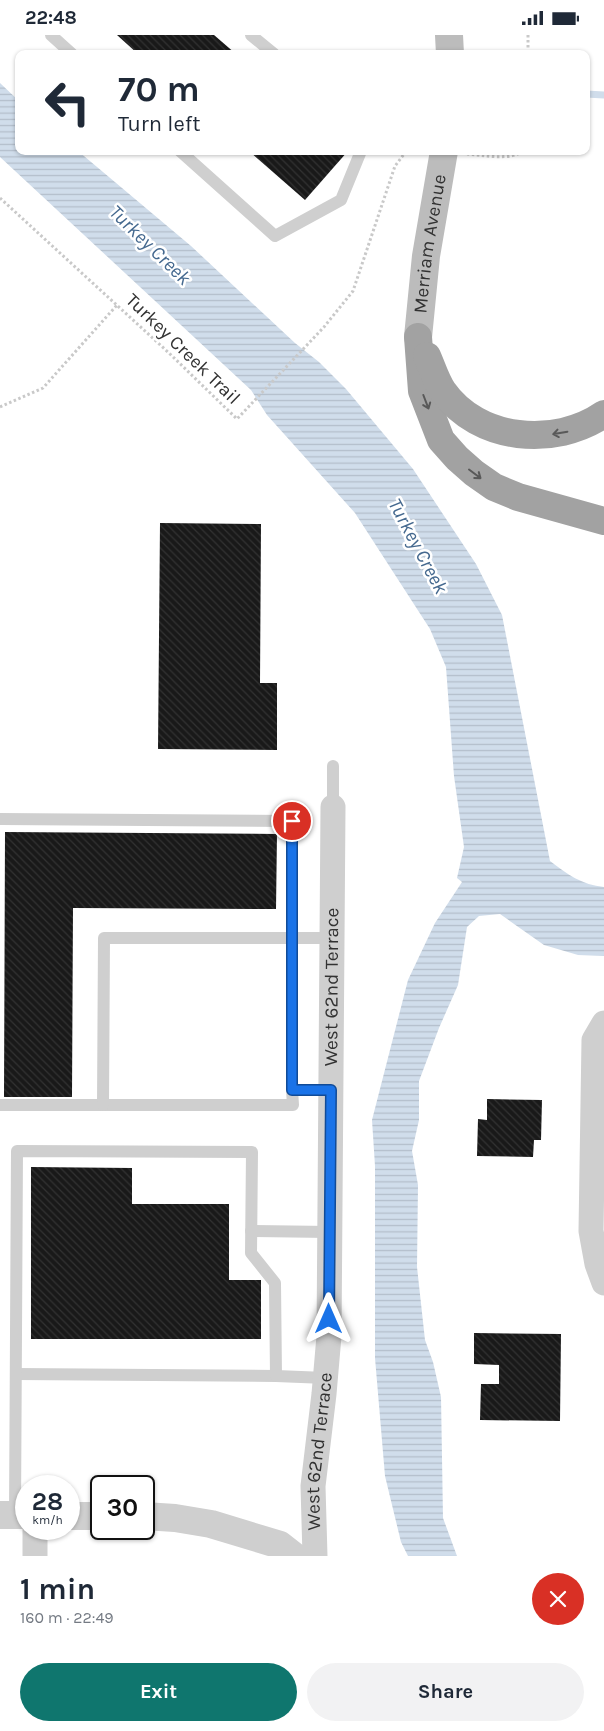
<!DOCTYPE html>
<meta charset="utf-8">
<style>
body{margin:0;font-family:Karla,sans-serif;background:#f2f2f3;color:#1f2937;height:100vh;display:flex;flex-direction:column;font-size:19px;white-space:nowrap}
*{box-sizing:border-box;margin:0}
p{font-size:16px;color:#747a83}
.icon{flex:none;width:28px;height:28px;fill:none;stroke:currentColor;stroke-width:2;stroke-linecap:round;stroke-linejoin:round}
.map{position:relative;height:1521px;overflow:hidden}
.details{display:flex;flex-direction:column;background:#fff;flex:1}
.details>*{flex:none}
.top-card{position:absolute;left:15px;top:15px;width:575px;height:105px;border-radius:10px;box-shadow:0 1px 4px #0004;background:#fff;color:#1f2937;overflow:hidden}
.speed{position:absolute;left:15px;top:1440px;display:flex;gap:10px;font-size:25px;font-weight:700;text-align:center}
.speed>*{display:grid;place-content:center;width:65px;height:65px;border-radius:50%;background:#fff;box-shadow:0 1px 4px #0004;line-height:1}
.speed small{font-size:12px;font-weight:400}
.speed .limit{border:2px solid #111;border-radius:8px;background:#fff;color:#111}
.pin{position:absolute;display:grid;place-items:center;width:42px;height:42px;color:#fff;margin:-21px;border:2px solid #fff;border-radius:50%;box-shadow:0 1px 5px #0007}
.me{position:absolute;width:55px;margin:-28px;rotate:0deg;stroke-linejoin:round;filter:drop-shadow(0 0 4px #0008)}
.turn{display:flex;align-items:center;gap:18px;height:105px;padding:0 20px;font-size:22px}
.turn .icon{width:65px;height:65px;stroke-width:2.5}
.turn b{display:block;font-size:35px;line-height:42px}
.round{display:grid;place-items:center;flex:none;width:52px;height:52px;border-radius:26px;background:#f2f2f3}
.headline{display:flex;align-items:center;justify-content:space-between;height:85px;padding:0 20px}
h1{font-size:30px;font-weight:700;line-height:38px}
.button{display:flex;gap:10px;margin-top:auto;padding:10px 20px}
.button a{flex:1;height:58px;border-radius:30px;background:#0f766e;color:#fff;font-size:20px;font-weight:700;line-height:58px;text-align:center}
.button a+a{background:#f2f2f3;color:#1f2937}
.status{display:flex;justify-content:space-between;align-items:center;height:35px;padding:0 25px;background:#fff;direction:ltr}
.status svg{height:14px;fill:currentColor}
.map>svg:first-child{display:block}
.water{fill:url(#water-rules)}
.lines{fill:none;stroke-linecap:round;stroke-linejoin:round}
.stream{stroke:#d0ddeb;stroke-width:7}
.building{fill:url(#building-back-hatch)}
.path{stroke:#c9c9c9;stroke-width:3;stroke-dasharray:2.5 2.5;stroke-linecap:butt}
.service{stroke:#cfcfcf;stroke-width:12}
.minor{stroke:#cfcfcf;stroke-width:25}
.tertiary{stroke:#cfcfcf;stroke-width:28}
.secondary{stroke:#bcbcbc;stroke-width:28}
.trunk{stroke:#a2a2a2;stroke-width:28}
.oneway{stroke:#595959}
.route-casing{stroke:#114b97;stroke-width:12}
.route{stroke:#1a73e8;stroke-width:9}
.labels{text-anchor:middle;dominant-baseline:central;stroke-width:5;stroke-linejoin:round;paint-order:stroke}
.street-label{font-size:19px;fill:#323232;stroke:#fff}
.water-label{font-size:20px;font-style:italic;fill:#45698f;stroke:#fff}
</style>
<div class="status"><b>22:48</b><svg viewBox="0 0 49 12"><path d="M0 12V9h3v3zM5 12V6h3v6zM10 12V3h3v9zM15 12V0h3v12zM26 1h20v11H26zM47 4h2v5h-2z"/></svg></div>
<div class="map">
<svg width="604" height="1521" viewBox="0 0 604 1521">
<defs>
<pattern id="water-rules" width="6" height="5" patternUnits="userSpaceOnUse" patternTransform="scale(1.25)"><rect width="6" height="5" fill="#d0ddeb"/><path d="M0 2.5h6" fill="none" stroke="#b3beca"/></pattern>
<pattern id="building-back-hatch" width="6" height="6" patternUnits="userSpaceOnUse" patternTransform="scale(1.25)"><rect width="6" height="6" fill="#191919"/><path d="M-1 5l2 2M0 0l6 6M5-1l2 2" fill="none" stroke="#323232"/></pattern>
</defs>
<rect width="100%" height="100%" fill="#fff"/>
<path class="water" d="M0 48 19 66V116H78L191 211 295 308 319 327 346 354 413 434 476 529 502 580 550 826C567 839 582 850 604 852V921L578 920 544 910 500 879 479 881 467 892 458 950 439 993 419 1046V1085L412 1116 418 1150 417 1232 425 1305 433 1327 441 1362 443 1483 457 1521H408L401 1507 385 1441 375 1323V1131L372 1085 408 945 435 888 462 847 457 843 464 812 454 741 446 632 430 594 355 478 267 380 251 355 0 122Z"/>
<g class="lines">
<path class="stream" d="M586 59 604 60"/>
</g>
<g class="building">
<path d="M117 0H214L236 19H138Z"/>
<path d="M249 116H348L305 165Z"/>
<path d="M160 488 261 489 260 648H277V715L158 714Z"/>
<path d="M5 797 277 799 276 874 73 873 72 1062H4Z"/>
<path d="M487 1064 542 1065 541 1105H534L533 1122 477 1121 478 1084 487 1085Z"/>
<path d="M31 1132 132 1133V1169H229V1245H261V1304H31Z"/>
<path d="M474 1298 561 1299 560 1386 480 1385 481 1349H499V1330L474 1329Z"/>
</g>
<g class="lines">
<g class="path">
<path d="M528 0V19"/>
<path d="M467 119C480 120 513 126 522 116"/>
<path d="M0 163 169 318 237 384 324 292 353 256 395 131 404 119 412 116"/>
<path d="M0 372 43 353 117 270"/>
</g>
<g class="service">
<path d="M51 0 72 19"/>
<path d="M251 0 274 19"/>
<path d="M180 116 275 201 341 165 361 116"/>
<path d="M333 731V772"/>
<path d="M0 784 292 786V1055H331"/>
<path d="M0 1070H293L292 1055"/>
<path d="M103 1070 104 903H332"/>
<path d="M251 1196 330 1197"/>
<path d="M16 1339 276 1341"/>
<path d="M15 1480 17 1116 252 1117 251 1218 275 1248 276 1341 326 1343"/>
</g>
<g class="minor">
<path d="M604 988 594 1005 591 1196 597 1229 604 1248"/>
<path d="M35 1521V1494"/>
<path id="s1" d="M315 1521 313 1451 324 1359 329 1301 333 772"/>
</g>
<g class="tertiary">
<path d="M0 1480H26"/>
<path d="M69 1481H101"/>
<path d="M144 1481 175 1483 211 1489 280 1510 294 1521"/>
</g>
<g class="secondary">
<path d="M449 0 450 19"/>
<path id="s2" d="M418 302 426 221 444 116"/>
</g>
<g class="trunk">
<path d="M418 302 422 356 441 405 457 423 474 438 494 452 518 462 604 486"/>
<path d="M427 321C432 332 436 346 443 356 478 406 555 413 604 379"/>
</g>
</g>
<defs><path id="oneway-shaft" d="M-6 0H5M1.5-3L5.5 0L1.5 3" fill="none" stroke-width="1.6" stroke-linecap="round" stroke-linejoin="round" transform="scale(1.25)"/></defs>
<g class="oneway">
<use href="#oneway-shaft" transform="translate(426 367) rotate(69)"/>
<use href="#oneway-shaft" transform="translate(560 398) rotate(170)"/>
<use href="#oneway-shaft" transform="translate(475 439) rotate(37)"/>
</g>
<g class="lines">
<defs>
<path id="route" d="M292 786V1055H331L329 1284"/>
</defs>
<use href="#route" class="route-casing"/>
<use href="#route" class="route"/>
</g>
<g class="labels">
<g class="street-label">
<text stroke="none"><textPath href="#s2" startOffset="94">Merriam Avenue</textPath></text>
<text transform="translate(183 314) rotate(44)">Turkey Creek Trail</text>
<text stroke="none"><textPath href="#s1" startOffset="570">West 62nd Terrace</textPath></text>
<text stroke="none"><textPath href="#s1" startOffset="105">West 62nd Terrace</textPath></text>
</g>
<g class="water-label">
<text transform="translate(150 210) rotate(44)">Turkey Creek</text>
<text transform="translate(418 511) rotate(62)">Turkey Creek</text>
</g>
</g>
</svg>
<div class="speed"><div>28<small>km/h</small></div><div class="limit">30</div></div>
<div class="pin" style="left:292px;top:786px;background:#d93025"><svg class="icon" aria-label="arrive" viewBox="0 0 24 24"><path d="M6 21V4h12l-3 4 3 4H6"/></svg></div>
<svg class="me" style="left:329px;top:1284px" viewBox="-20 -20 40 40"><path d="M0-17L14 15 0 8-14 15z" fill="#1a73e8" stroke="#fff" stroke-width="4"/></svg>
<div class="top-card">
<div class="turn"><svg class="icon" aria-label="left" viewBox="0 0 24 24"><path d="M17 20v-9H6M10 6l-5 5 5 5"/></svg><div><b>70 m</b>Turn left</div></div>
</div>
</div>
<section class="details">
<div class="headline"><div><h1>1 min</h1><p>160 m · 22:49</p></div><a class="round" style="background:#d93025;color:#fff"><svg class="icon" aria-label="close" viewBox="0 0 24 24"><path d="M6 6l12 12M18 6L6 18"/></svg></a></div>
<div class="button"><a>Exit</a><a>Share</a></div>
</section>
